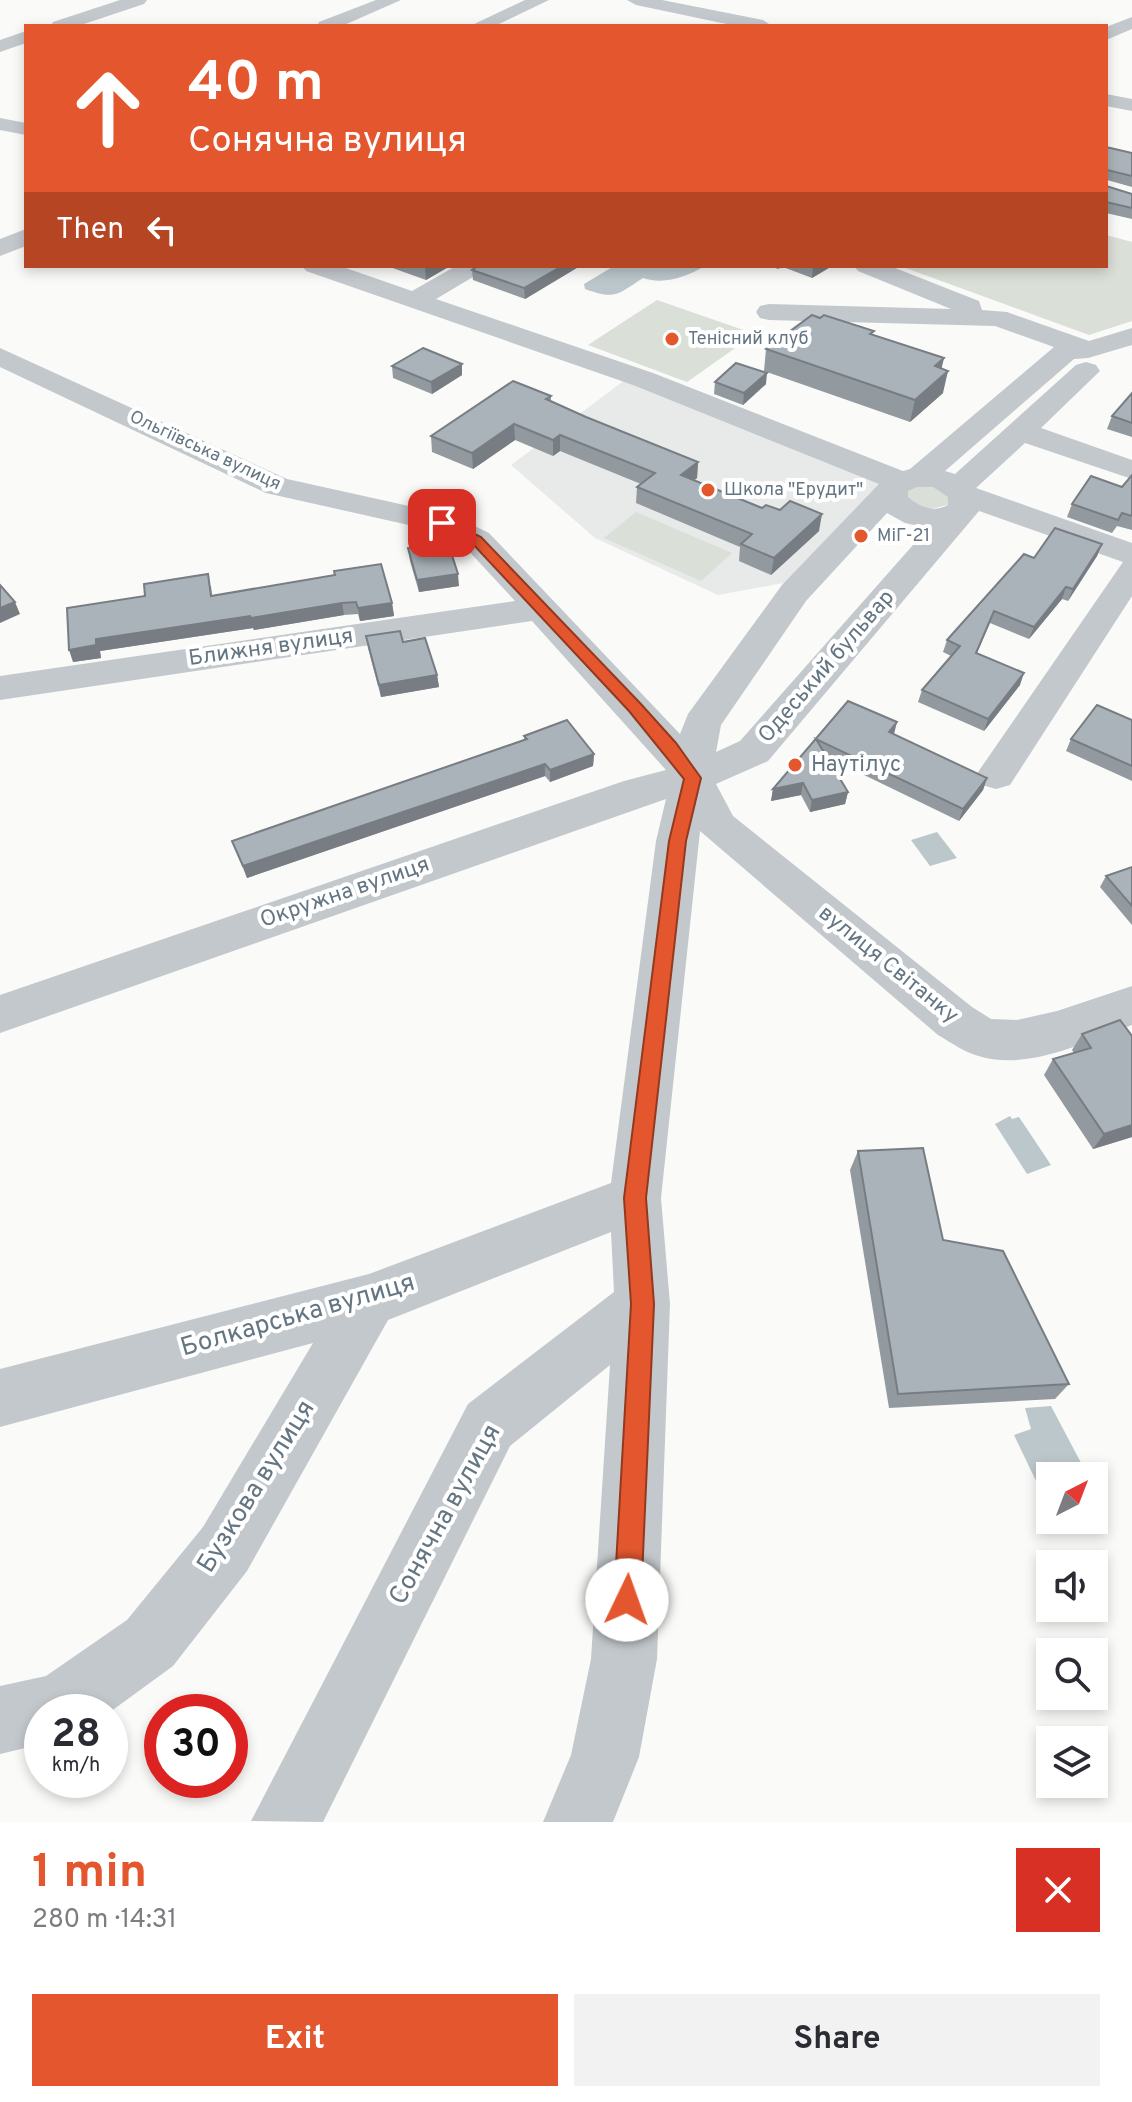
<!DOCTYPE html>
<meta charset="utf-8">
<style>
body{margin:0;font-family:Overpass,sans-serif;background:#f2f2f3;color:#2b2b33;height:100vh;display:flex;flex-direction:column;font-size:30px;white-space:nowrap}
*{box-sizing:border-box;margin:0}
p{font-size:26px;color:#7c7c81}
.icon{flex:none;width:44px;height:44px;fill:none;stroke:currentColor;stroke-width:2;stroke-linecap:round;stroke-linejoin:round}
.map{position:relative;height:1822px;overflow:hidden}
.panel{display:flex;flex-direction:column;background:#fff;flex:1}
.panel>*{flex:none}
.banner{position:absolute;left:24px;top:24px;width:1084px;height:244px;border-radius:0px;box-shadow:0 4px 12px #0003;background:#e4572e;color:#fff;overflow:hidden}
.needle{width:52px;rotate:42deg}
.controls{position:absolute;left:1036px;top:1462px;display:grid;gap:16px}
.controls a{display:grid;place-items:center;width:72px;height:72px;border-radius:0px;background:#fff;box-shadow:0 4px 12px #0003;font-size:40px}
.speed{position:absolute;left:24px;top:1694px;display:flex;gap:16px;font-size:40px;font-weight:700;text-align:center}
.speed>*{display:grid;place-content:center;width:104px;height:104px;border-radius:50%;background:#fff;box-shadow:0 4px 12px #0003;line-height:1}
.speed small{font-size:20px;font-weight:400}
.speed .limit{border:12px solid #d22;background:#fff;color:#111}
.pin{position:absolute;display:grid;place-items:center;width:68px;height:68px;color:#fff;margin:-34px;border-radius:16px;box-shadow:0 4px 12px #0006}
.me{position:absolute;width:88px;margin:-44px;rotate:3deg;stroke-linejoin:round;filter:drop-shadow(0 0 6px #0008)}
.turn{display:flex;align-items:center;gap:28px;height:168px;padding:0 32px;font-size:36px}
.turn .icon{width:104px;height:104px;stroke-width:2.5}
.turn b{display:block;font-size:56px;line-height:68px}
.then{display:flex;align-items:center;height:76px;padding:0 32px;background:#0003;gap:16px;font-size:30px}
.round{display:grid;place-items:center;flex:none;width:84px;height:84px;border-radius:0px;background:#f2f2f3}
.headline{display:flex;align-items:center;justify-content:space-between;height:136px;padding:0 32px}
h1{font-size:48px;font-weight:700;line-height:60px;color:#e4572e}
.action{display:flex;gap:16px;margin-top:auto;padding:16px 32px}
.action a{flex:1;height:92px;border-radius:0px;background:#e4572e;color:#fff;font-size:32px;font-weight:700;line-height:92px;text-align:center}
.action a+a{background:#f2f2f3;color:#2b2b33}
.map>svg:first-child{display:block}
.built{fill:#e8e9e9}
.green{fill:#dadfd7}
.water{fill:#bbc7cb}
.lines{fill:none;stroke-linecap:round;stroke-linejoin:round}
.minor{fill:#c3c8cc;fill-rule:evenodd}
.wall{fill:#929a9f}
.shaded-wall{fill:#777d82}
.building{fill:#aab3b9;stroke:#777d82;stroke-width:2}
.route{fill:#e4572e;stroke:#94391e;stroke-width:2}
.poi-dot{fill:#e4572e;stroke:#fff;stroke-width:3}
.labels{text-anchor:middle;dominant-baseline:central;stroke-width:8;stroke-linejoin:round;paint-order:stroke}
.far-poi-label{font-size:18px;fill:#657683;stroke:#fff;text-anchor:start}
.far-street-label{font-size:18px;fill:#657683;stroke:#fff}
.street-label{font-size:22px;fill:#657683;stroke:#fff}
.poi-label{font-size:22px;fill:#657683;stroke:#fff;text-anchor:start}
.near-street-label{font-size:26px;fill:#657683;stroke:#fff}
</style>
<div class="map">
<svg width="1132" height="1822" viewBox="0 0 1132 1822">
<rect width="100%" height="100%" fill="#fafaf8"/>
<path class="built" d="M629 377 886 478 789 582 718 595 595 538 511 465Z"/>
<g class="green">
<path d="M1106 235 1132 242V321L1089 335 900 266H1106Z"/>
<path d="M657 300 755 334 687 382 588 345Z"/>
<path d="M912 486 938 487 949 496 948 505 926 510 905 499 907 489Z"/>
<path d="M636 512 732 553 701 581 604 538Z"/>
</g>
<g class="water">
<path d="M614 266H705C686 277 664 285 643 278 617 295 615 300 585 289L584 284Z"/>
<path d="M937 832 957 858 930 866 911 840Z"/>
<path d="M1010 1116 1012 1119 1019 1117 1051 1165 1027 1174 995 1124Z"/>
<path d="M1051 1406 1088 1476H1050V1510L1014 1435 1031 1429 1025 1408Z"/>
</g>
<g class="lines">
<g class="minor">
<path d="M120 0H147L144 4 78 26H51L53 22Z"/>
<path d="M376 0H401L342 26H317L319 22Z"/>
<path d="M525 0H549L495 26H470Z"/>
<path d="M627 0H662L763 20 772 26H736L636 5Z"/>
<path d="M1132 17V29L1106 40V27Z"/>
<path d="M26 31V43L0 52V40Z"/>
<path d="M1106 94 1132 99V111L1106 106Z"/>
<path d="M0 118 26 123V135L0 130Z"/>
<path d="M26 229V246L0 256V239Z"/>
<path d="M302 266H340L412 291 456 266H487L483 271 436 299 653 373 903 471 910 469 1054 347 995 326 769 320 760 318 756 312 760 306 769 304 951 309 858 271 854 266H890L979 301 982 310 1007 312 1089 341 1132 328V345L1088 358 1074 359 945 471 955 474 1076 365 1086 362 1096 365 1100 371 1041 428 1132 460V479L1025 443 976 488 1132 543V596L1010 785 996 789 982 785 976 775 1123 562 979 511 768 761 716 784 733 816 972 1007 991 1019 1017 1020 1057 1011 1132 986V1025C1087 1041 1031 1070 982 1057 966 1053 953 1044 938 1035L700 831 661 1198 670 1304 657 1659 639 1757 613 1822H543L571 1755 591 1659 610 1365 510 1446 323 1822 251 1821 468 1404 614 1292 611 1232 388 1320 247 1571 173 1666 110 1712H42V1744L0 1754V1686L46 1676 127 1620 203 1527 313 1343 0 1427V1369L369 1274 611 1183 656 841 666 799 0 1033V995L624 781 666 770 532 621 0 700V676L515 601 465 547 431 530 266 493 0 367V348L287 479 454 516 489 533 680 734 688 714 782 585 879 484 633 385 306 271ZM917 487H933L948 497V505C933 513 920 507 908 497V491ZM887 513 905 523 928 528 740 741 716 752 721 725 806 601Z"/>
</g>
</g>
<g class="wall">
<path d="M1106 147 1132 153V187L1107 180 1106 186 1132 194V219L1106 213Z"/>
<path d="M387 266H450L426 280Z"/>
<path d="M580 266 525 299 473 280 472 270Z"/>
<path d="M770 266H832L812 278 783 267 778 269Z"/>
<path d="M873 335 944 358 941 368 943 393 910 422 764 371 766 349Z"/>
<path d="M392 366 462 375 432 394 393 378Z"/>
<path d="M715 382 766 384 743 405 714 394Z"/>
<path d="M1132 393V437L1107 429 1112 416Z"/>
<path d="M551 396V401L586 417 698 462 697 478 694 480 819 531 771 575 739 561 740 547 636 503 637 487 641 484 560 451 553 456 515 440 473 469 432 452 431 436Z"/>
<path d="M1132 475V530L1117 526 1112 533 1067 517 1072 504 1122 487Z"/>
<path d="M1102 544 1097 556 1068 601 1062 599 1029 639 990 623 977 653 1020 685 984 731 918 702 922 690 951 656 943 652 947 640 1034 558Z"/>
<path d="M408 548 459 586 419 592 410 561Z"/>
<path d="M211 586 212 595 392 603 394 616 360 621 358 614 344 615 254 630 253 628 100 651 101 658 73 662 145 596Z"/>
<path d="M366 636 403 642 437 675 439 687 381 697 368 648Z"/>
<path d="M848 701 893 734 987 778 983 790 959 821 827 757 848 792 845 804 810 812 801 795 771 801 773 789Z"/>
<path d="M1132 720V781L1066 751 1071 739Z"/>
<path d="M524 736 594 754 593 766 550 782 545 776 247 878 232 841 524 740Z"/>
<path d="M1132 867V925L1100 887 1106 876Z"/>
<path d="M1082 1034 1132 1036V1137L1093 1149 1044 1075 1053 1059 1074 1053 1072 1050Z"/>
<path d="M858 1151 943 1240 1069 1384 1055 1399 889 1408 850 1170Z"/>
</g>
<g class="shaded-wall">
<path d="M430 266H450L426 280 425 269Z"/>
<path d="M562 266H580L525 299 524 288Z"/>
<path d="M815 266H832L812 278 813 267Z"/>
<path d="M944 358 939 379 948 371 943 393 910 422 915 400 935 366Z"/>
<path d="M462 364V375L432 394 431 382Z"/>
<path d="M767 373 766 384 743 405 744 393Z"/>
<path d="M514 424 515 440 473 469 472 453Z"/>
<path d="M560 435V451L553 456V440Z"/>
<path d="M698 462 697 478 680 492 681 475Z"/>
<path d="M822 514 819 531 771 575 774 558Z"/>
<path d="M1102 544 1097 556 1068 601 1073 589Z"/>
<path d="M458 574 459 586 419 592 417 580Z"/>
<path d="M1066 587 1062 599 1029 639 1034 627Z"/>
<path d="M15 602 20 614 0 623V608Z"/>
<path d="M342 603 344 615 254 630 253 628 100 651 101 658 73 662 69 650 96 639Z"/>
<path d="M392 603 394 616 360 621 358 608Z"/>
<path d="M1024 673 1020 685 984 731 988 719Z"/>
<path d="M437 675 439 687 381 697 379 685Z"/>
<path d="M897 722 894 734 889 732Z"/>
<path d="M594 754 593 766 550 782V770Z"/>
<path d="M545 764V776L247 878 243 866Z"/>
<path d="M987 778 983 790 959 821 963 809Z"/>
<path d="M803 783 801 795 771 801 773 789Z"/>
<path d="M848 792 845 804 810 812 812 800Z"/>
<path d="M1132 1125V1137L1093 1149 1104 1134Z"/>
</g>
<g class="building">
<path d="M1106 147 1132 153V176L1107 170 1106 186 1132 194V208L1106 202Z"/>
<path d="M478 266H562L524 288 472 270Z"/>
<path d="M812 315 820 318 824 315 874 331 870 334 944 358 935 366 948 371 915 400 766 349Z"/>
<path d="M423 348 462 364 431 382 392 366Z"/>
<path d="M736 363 767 373 744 393 715 382Z"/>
<path d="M513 381 551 396 546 399 586 417 698 462 681 475 762 508 766 505 780 510 790 501 822 514 774 558 741 544 752 534 637 487 655 473 560 435 553 440 514 424 472 453 431 436Z"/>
<path d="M1132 393V423L1112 416Z"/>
<path d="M1132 475V516L1122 513 1118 520 1072 504 1091 476 1122 487Z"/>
<path d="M1055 528 1102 544 1073 589 1066 587 1034 627 994 611 976 653 1024 673 988 719 922 690 960 646 947 640 1024 554 1034 558Z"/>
<path d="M448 543 458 574 417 580 408 548Z"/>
<path d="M381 564 392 603 358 608 356 602 342 603 251 618 250 616 96 639V645L69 650 67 608 145 596 144 584 208 574 211 596 335 575 334 571Z"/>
<path d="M0 585 15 602 0 608Z"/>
<path d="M400 631 403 642 425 638 437 675 379 685 366 636Z"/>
<path d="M848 701 897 722 889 732 987 778 963 809 816 739 848 792 812 800 803 783 773 789Z"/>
<path d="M1097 705 1132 720V766L1071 739Z"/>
<path d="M567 720 594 754 550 770 545 764 243 866 232 841 527 739 524 736Z"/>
<path d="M1132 867V906L1106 876Z"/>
<path d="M1120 1020 1132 1036V1125L1104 1134 1053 1059 1091 1048 1082 1034Z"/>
<path d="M923 1148 943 1240 1003 1251 1069 1384 898 1394 858 1151Z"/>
</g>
<path class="route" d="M437 520H447L481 537 640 703 676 743 701 778 686 841 646 1198 654 1304 641 1600 637 1609 627 1613 618 1609 614 1600 631 1304 624 1198 669 841 684 779 629 711 472 543 437 525Z"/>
<g class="poi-dot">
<circle cx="672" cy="339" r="8"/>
<circle cx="708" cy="490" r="8"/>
<circle cx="861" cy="536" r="8"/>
<circle cx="795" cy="765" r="8"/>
</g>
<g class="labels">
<g class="far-poi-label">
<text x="688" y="339">Тенісний клуб</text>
<text x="724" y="490">Школа "Ерудит"</text>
<text x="877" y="536">МіГ-21</text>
</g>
<g class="far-street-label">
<text transform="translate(205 451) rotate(25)">Ольгіївська вулиця</text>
</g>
<g class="street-label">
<text transform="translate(271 648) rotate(-8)">Ближня вулиця</text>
<text transform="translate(827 667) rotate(-49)">Одеський бульвар</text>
<text transform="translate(345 893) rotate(-19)">Окружна вулиця</text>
<text transform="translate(888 965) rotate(39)">вулиця Світанку</text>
</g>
<g class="poi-label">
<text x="811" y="765">Наутілус</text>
</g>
<g class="near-street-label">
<text transform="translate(298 1316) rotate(-16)">Болкарська вулиця</text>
<text transform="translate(257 1487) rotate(-58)">Бузкова вулиця</text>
<text transform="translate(446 1515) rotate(-61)">Сонячна вулиця</text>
</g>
</g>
</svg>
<div class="controls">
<a><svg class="needle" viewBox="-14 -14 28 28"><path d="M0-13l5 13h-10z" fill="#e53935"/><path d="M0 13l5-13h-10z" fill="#7c7c81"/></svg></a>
<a><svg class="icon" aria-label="sound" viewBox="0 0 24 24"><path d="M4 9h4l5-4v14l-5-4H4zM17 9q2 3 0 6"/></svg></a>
<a><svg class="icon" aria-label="search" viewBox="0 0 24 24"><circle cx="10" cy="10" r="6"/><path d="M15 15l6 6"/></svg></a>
<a><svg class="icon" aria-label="layers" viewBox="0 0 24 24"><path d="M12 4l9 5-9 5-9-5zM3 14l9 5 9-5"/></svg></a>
</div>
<div class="speed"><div>28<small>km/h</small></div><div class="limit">30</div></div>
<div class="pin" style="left:442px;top:523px;background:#d93025"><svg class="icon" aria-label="arrive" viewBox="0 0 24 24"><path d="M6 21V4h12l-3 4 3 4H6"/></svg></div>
<svg class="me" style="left:627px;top:1600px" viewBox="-20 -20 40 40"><circle r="19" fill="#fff"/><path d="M0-13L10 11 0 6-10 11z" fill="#e4572e"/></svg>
<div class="banner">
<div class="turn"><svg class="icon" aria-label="ahead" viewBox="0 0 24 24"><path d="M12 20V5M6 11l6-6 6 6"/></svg><div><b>40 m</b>Сонячна вулиця</div></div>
<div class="then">Then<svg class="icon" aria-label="left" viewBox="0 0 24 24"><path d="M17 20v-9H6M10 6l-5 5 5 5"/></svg></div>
</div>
</div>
<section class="panel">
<div class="headline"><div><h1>1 min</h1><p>280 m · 14:31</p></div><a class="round" style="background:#d93025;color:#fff"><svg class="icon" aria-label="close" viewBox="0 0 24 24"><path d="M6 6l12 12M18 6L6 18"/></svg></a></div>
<div class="action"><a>Exit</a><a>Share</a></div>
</section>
